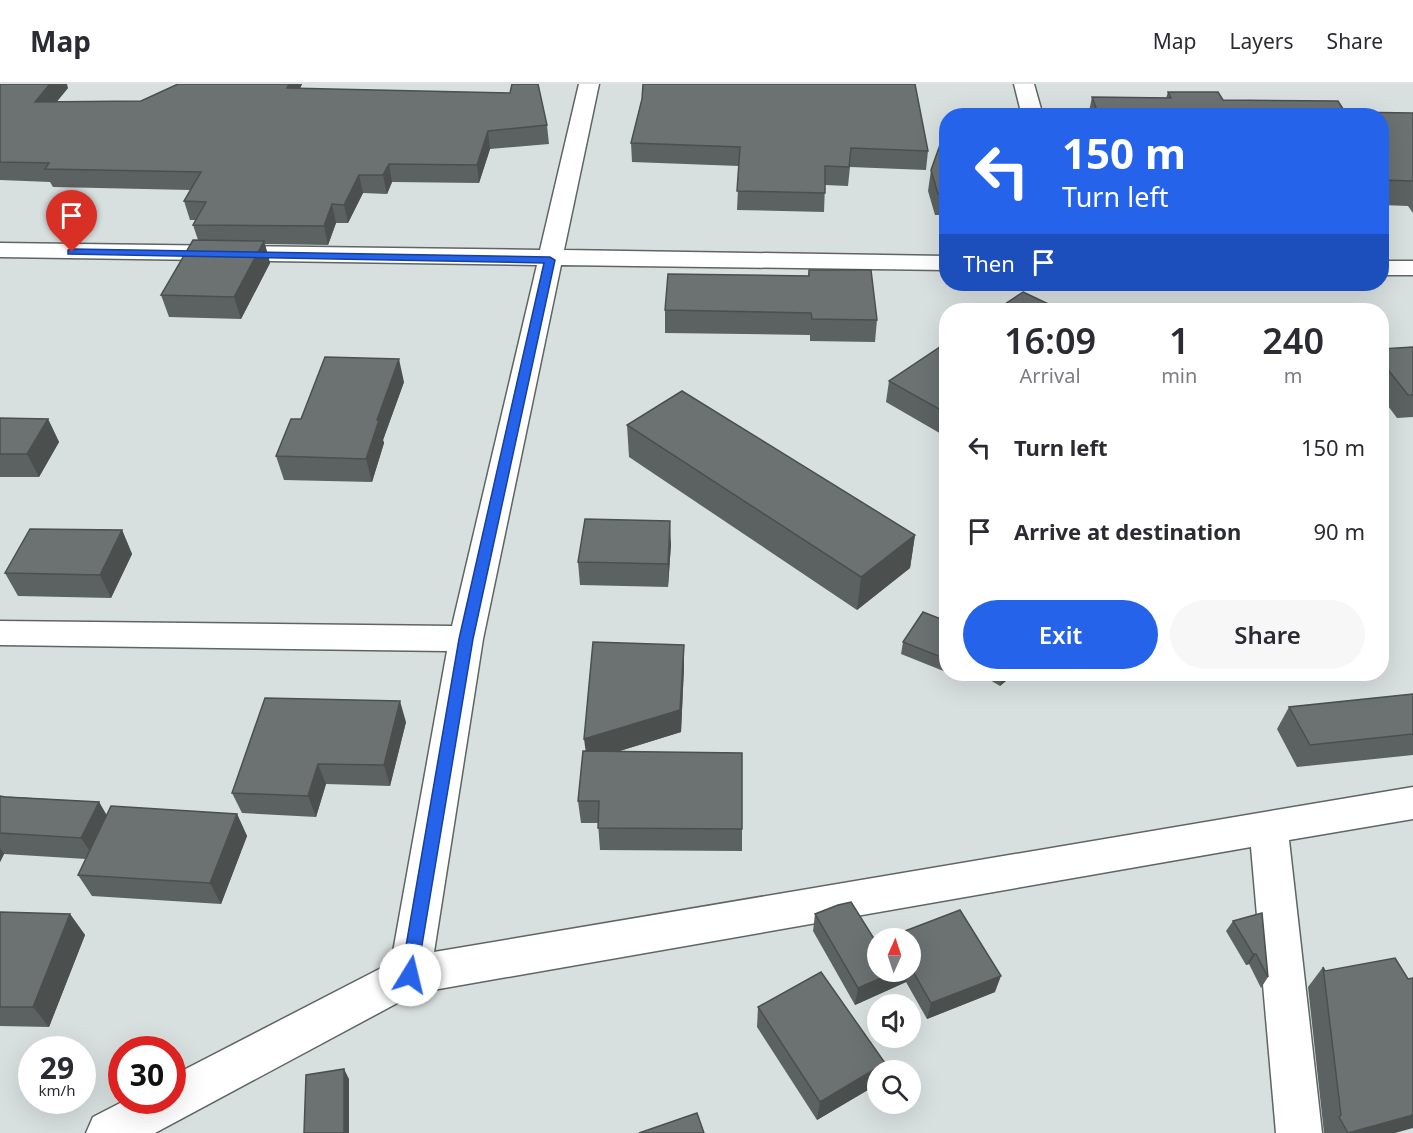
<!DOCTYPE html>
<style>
body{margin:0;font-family:"Noto Sans",sans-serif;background:#f7f7f7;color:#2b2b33;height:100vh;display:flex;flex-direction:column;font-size:22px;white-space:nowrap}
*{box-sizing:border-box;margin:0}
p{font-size:20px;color:#7c7c81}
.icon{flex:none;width:33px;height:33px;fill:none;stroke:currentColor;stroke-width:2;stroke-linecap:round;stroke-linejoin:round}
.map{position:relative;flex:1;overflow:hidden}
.sheet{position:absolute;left:939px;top:219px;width:450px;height:378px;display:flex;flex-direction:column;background:#fff;border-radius:24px;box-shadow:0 6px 24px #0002}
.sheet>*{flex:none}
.hud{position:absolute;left:939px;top:24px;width:450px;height:183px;border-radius:24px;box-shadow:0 6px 24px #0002;background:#2563eb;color:#fff;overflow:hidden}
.needle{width:39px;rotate:3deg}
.fabs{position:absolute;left:867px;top:844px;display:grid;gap:12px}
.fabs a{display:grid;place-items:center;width:54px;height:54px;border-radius:50%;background:#fff;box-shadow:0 6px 24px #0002;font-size:30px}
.speed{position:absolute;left:18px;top:952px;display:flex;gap:12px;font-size:30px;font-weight:700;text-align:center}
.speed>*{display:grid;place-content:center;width:78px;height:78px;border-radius:50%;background:#fff;box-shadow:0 6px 24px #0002;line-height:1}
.speed small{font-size:15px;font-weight:400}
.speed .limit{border:9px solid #d22;background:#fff;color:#111}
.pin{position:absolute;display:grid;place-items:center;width:51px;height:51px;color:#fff;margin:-62px -26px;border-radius:50% 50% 50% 0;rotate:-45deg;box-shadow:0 0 6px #0007}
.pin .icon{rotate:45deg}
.me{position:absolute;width:66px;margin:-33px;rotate:9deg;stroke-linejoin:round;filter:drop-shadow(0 0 4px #0008)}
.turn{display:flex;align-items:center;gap:21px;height:126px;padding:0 24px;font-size:27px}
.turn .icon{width:78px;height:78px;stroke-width:2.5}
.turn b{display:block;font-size:42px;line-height:51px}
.then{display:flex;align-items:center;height:57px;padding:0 24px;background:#0003;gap:12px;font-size:22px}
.eta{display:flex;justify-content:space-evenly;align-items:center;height:102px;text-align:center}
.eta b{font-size:36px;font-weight:600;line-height:42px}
.button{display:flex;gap:12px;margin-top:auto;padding:12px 24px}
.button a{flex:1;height:69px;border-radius:36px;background:#2563eb;color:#fff;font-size:24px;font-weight:600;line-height:69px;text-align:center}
.button a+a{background:#f7f7f7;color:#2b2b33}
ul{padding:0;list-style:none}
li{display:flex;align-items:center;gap:18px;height:84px;padding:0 24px}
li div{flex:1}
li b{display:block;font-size:22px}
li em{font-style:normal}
header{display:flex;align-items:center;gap:36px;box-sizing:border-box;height:84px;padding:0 30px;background:#fff;border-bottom:2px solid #e1e1e2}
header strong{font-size:28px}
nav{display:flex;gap:33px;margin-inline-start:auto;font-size:21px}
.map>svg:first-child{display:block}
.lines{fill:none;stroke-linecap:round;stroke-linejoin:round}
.minor-casing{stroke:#5e6563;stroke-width:3}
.minor{fill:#fff;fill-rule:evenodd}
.wall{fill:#5c6261}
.shaded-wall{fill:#4b504f}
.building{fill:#6b7271;stroke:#4b504f;stroke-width:1.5}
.route{fill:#2563eb;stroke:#184099;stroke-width:1.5}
</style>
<header>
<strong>Map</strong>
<nav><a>Map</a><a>Layers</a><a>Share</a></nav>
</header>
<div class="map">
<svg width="1413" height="1049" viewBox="0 0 1413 1049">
<rect width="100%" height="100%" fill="#d8e0df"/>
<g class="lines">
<defs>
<g id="minor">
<path d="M579 0H599L564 166 946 172V186L561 181 483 555 434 868 1413 703V735L1289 756 1322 1049H1276L1251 763 416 909 155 1049H86L93 1033 124 1017H172V992L391 879 447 567 0 561V537L452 542 537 181 0 173V159L540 166Z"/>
<path d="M1014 0H1034L1043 32H1022Z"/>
<rect x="1382" y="177" width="31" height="14"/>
</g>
</defs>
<use href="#minor" class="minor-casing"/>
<use href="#minor" class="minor"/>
</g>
<g class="wall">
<path d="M0 0 68 4 56 18 141 17 178 0H302L300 5 547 41 549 60 490 65 479 99 392 98 387 110 363 109 348 139H336L328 161 265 160 270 179 241 235 169 233 161 211 198 156 193 141 195 136H190L184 117 190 106 53 103 50 98 0 96Z"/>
<path d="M1168 8 1223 16 1345 28 1413 29V129L1408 122 1382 121V32H1088L1092 13 1166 14Z"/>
<path d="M642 15 928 67 926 86 850 83 848 102 825 101 824 128 737 126 739 82 632 78 631 59Z"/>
<path d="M946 58V131H935L928 107 931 86Z"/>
<path d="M809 186 877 236 875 258 810 257V251L665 249V226L808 192Z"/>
<path d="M946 259V349L943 351 886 318 889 297Z"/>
<path d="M1413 263V333L1397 334 1382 314V265Z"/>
<path d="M404 298 383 356 384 359 372 398 284 396 276 372 301 335Z"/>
<path d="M0 334 48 335 59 358 39 393H0Z"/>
<path d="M627 341 915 451 910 484 857 526 629 373Z"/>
<path d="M122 446 132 470 111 514 18 512 5 489Z"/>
<path d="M671 460 668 503 580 501 578 478Z"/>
<path d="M946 537V588L901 570 903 558Z"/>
<path d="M684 561V583L681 648 620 667 742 745V767L600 766 598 739H581L578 717 586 667Z"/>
<path d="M980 590H1014L1000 602Z"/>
<path d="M1413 610V671L1297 683 1277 645 1289 623Z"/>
<path d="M406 638 390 702 326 700 316 733 242 729 232 709Z"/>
<path d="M0 712 99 718 106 731 237 730 247 752 221 820 92 812 78 791 86 775 4 770 0 778Z"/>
<path d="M0 828 70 830 85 851 49 943 0 942Z"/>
<path d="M1262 829 1268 893 1261 904 1249 880 1246 881 1226 847 1233 837Z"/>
<path d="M815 830 878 888H910V855L995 908 927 935 906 898 855 921 813 847Z"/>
<path d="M1323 883 1395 1049H1324L1308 903Z"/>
<path d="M758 923 878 987V1000L817 1036 757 943Z"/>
</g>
<g class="shaded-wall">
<path d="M50 0H67L68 4 42 36 35 18Z"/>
<path d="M289 0H302L291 22 287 4Z"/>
<path d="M488 47 490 65 479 99 477 81Z"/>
<path d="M389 80 392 98 387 110 383 91Z"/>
<path d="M359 91 363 109 348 139 344 121Z"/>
<path d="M332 120 336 139 328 161 324 142Z"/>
<path d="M264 157 270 179 241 235 234 213Z"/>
<path d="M399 275 404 298 383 356 384 359 372 398 366 375 377 336Z"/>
<path d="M946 333V349L943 351Z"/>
<path d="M48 335 59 358 39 393 27 370Z"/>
<path d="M670 437 671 460 668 503V480Z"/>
<path d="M122 446 132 470 111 514 100 491Z"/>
<path d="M915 451 910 484 857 526 861 493Z"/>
<path d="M684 561V583L681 648 587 677 584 655Z"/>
<path d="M1003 590H1014L1000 602Z"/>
<path d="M400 617 406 638 390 702 384 681Z"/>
<path d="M318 680 326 700 316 733 308 712Z"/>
<path d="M99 718 112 740 95 775 81 754Z"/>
<path d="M237 730 247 752 221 820 210 799Z"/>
<path d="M0 764 4 770 0 778Z"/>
<path d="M70 830 85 851 49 943 33 923Z"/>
<path d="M1253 870H1256L1249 880 1246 881Z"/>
<path d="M895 888H909L906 898 855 921 858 904Z"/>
<path d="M1001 892 995 908 927 935 931 919Z"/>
<path d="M885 979 883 987H878V1000L817 1036 820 1018Z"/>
<path d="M344 985 349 995V1049H344Z"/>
<path d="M1413 1031V1044L1395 1049H1350Z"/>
</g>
<g class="building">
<path d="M0 0H50L35 18 141 17 178 0H289L287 4 510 9 512 0H538L547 41 488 47 477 81 389 80 383 91H359L344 121 332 120 324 142 193 141 206 118 184 117 201 88 45 85 49 79 0 78Z"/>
<path d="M643 0H915L928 67 851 64 849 83 825 82V109L737 107 740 63 631 59 642 15Z"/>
<path d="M1168 8H1218L1223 16 1338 17 1345 28 1413 29V97L1382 96V32H1099L1092 13 1171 14Z"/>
<path d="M941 58H946V110H938L931 86Z"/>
<path d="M193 156 264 157 234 213 161 211Z"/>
<path d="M809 186H871L877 236 812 235 811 229 665 226 668 190 809 192Z"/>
<path d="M1023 208 1061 226H996Z"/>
<path d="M946 259V329L889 297Z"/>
<path d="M1413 263V311H1408L1382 278V265Z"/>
<path d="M325 273 399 275 377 336H379L366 375 276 372 291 335H301Z"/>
<path d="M682 307 915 451 861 493 627 341Z"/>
<path d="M0 334 48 335 27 370H0Z"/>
<path d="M585 435 670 437 668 480 578 478Z"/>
<path d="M30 445 122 446 100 491 5 489Z"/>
<path d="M923 528 946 537V575L903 558Z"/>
<path d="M593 558 684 561 680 626 584 655Z"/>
<path d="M1413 610V650L1310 661 1289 623Z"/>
<path d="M265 614 400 617 384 681 318 680 308 712 232 709Z"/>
<path d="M583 667 742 669V745L598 744 599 717H578Z"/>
<path d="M0 712 5 713 99 718 81 754 0 749Z"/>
<path d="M111 722 237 730 210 799 78 791Z"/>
<path d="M851 818 876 858H878V888H895L858 904 815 830 838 821Z"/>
<path d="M960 826 1001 892 931 919 910 882V855H884Z"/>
<path d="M0 828 70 830 33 923H0Z"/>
<path d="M1262 829 1268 893 1256 870H1253L1233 837Z"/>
<path d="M1395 874 1408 895 1413 894V1031L1348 1049 1339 1033 1341 1031 1323 883 1325 887Z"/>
<path d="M821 888 885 979 820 1018 758 923Z"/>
<path d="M344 985V1049H304L306 991Z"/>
<path d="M697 1029 704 1049H639Z"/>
</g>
<path class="route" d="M72 165 550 173 555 176 473 555 416 897 410 899 404 897 401 891 459 555 544 179 68 170V166Z"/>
</svg>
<div class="fabs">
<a><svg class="needle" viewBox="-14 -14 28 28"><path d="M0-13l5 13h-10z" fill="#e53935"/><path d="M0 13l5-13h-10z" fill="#7c7c81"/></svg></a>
<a><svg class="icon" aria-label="sound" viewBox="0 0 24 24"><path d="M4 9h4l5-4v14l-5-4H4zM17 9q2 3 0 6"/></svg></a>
<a><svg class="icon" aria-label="search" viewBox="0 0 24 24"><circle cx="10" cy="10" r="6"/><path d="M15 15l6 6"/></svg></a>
</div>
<div class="speed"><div>29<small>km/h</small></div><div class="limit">30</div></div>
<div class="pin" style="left:72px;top:168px;background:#d93025"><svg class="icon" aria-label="arrive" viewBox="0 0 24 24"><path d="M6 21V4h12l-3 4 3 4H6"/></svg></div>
<svg class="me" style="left:410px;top:891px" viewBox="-20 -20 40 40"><circle r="19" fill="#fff"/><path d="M0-13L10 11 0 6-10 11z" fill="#2563eb"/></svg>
<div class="hud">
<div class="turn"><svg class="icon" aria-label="left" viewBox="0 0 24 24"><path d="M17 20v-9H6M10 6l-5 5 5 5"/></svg><div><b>150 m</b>Turn left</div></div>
<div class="then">Then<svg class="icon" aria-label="arrive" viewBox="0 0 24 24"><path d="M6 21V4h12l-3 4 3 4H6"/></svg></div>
</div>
<section class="sheet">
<div class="eta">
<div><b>16:09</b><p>Arrival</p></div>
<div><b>1</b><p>min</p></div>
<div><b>240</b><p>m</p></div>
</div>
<ul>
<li><svg class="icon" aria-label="left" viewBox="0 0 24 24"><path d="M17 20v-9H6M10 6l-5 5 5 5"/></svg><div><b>Turn left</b></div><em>150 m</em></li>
<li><svg class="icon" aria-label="arrive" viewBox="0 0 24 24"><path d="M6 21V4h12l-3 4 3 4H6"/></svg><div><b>Arrive at destination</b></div><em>90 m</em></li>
</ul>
<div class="button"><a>Exit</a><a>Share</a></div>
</section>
</div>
